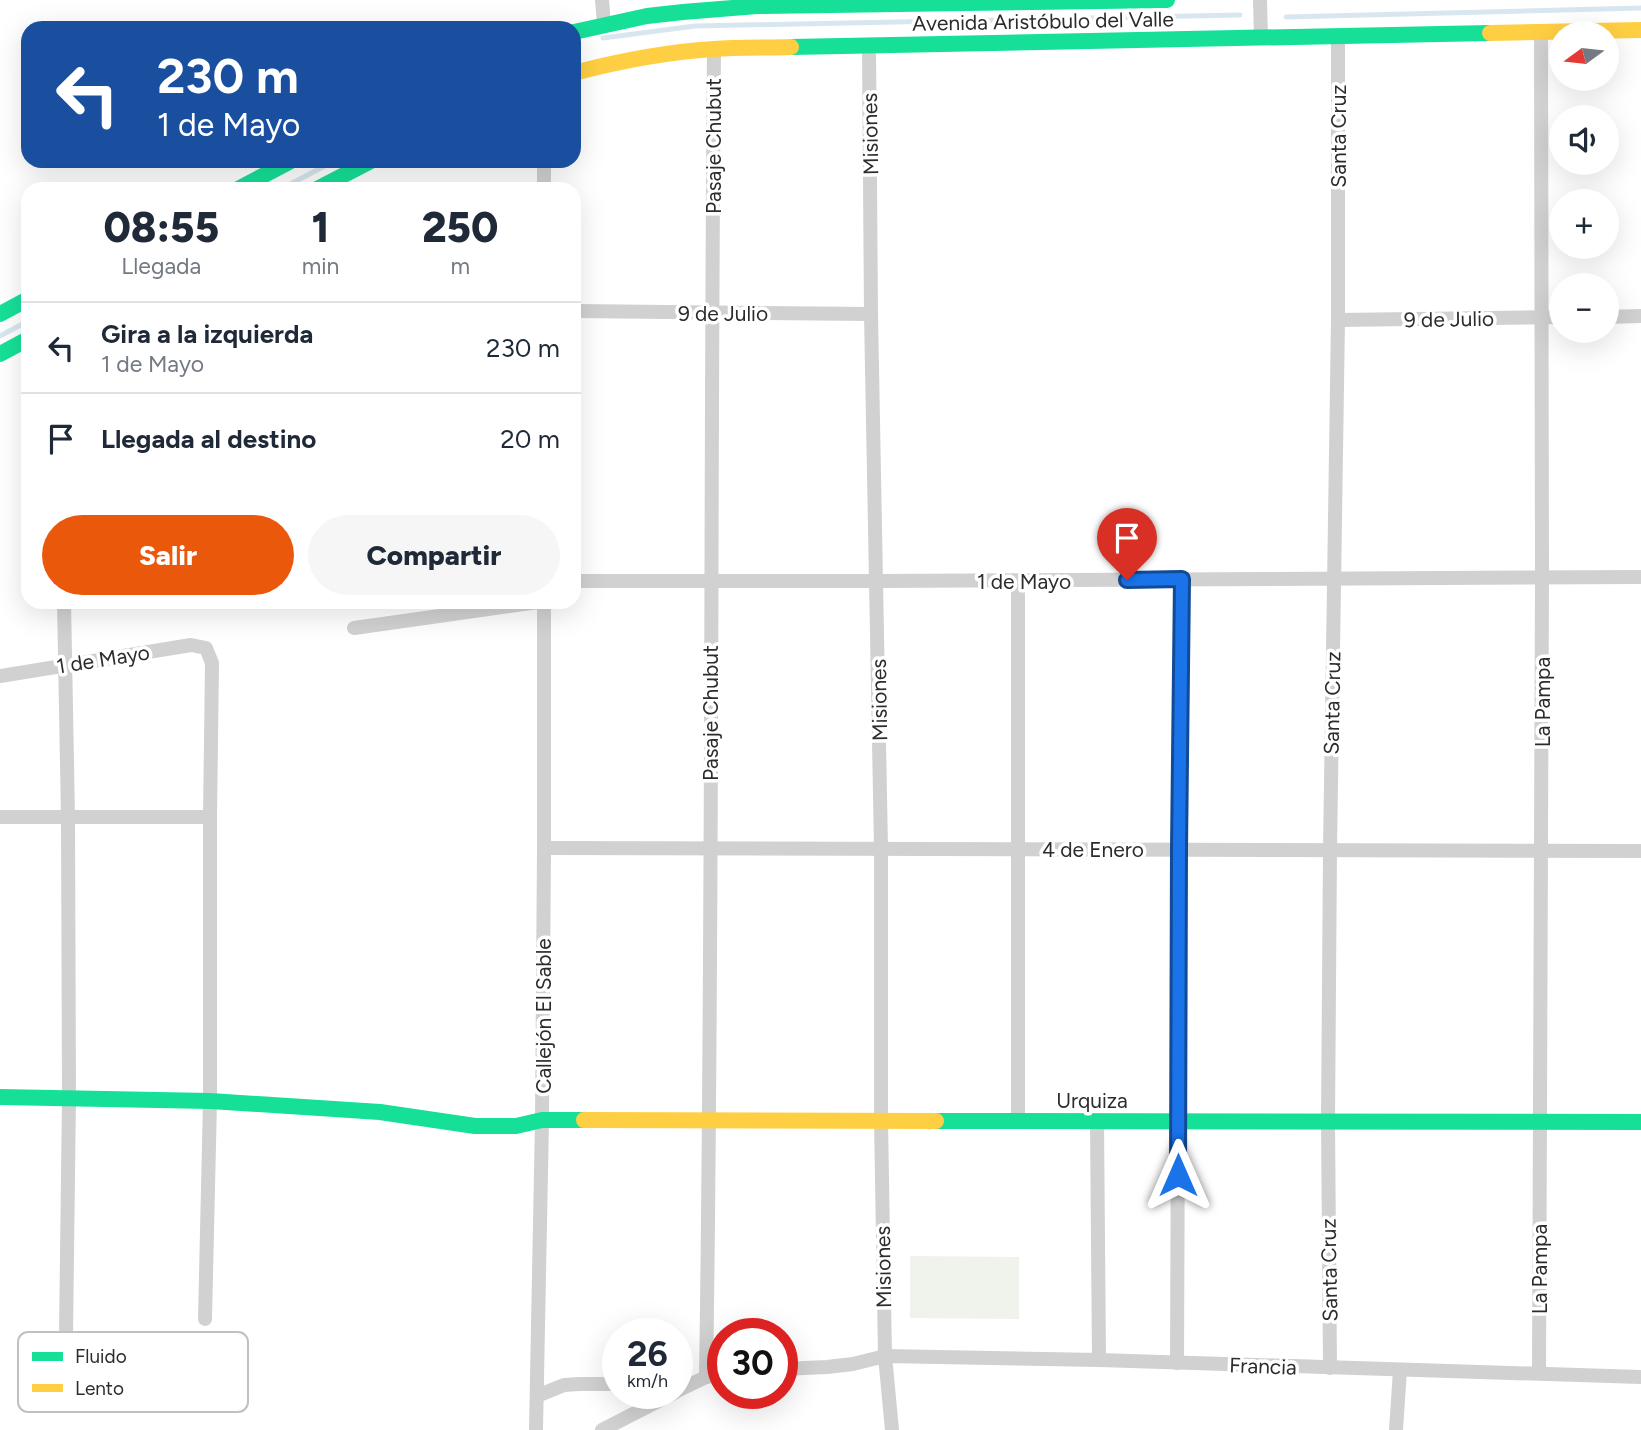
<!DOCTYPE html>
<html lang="es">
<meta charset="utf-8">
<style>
body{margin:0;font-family:Figtree,sans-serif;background:#f6f6f7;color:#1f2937;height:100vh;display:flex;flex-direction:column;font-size:26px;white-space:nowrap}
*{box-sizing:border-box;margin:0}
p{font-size:23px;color:#747a83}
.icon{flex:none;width:38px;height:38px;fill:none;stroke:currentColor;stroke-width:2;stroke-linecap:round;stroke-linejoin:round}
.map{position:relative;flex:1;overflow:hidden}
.panel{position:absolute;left:21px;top:182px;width:560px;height:427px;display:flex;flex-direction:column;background:#fff;border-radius:21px;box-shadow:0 7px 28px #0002}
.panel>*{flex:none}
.top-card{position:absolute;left:21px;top:21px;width:560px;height:147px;border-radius:21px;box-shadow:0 7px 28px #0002;background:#1a4fa0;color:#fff;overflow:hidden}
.needle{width:46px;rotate:255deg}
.buttons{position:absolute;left:1549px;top:21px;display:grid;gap:14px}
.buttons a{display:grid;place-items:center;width:70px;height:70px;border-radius:50%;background:#fff;box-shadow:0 7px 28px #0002;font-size:35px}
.speed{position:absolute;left:602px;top:1318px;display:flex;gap:14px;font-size:35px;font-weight:700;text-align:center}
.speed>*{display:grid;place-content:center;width:91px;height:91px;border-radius:50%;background:#fff;box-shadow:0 7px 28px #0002;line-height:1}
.speed small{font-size:18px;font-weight:400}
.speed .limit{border:10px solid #d22;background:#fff;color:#111}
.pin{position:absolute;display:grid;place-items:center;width:60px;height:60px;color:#fff;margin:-72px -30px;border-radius:50% 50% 50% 0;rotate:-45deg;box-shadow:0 0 7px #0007}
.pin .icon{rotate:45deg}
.me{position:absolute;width:77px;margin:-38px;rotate:0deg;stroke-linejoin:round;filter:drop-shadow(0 0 5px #0008)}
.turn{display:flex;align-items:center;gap:24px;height:147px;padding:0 21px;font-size:32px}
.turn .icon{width:91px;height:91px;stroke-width:2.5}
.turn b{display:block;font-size:49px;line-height:60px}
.eta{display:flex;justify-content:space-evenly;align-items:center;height:119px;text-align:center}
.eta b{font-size:42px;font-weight:800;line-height:49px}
.primary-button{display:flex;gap:14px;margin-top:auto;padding:14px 21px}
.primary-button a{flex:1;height:80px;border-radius:42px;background:#ea580c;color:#fff;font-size:28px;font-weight:800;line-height:80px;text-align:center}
.primary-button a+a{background:#f6f6f7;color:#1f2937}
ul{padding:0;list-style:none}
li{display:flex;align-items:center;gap:21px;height:91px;padding:0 21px;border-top:2px solid #e0e1e3}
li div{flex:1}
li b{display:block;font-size:26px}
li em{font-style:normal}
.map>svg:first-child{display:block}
.green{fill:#f0f3eb}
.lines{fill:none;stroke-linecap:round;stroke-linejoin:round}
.stream{stroke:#d8e7ef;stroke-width:5}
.street{stroke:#d1d1d1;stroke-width:14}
.fast{stroke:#16e098;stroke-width:16}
.slow{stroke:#ffcf43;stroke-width:16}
.route-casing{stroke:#114b97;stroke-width:18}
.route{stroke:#1a73e8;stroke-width:12}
.labels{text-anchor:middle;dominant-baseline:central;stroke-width:7;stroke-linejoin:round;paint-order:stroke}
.street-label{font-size:21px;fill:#2c2c2c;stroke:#fff}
.key{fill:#fff;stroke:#c0c0c0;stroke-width:2}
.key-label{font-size:19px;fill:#2c2c2c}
</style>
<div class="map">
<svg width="1641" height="1430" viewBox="0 0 1641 1430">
<rect width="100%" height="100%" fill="#fff"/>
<path class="green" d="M910 1256 1019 1257V1319L910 1318Z"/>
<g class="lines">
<g class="stream">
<path d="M1286 17 1641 8"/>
<path d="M603 38 695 26 1240 15"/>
<path d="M281 189 334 161"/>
<path d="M0 336 28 321"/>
</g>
<g class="street">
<path d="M602 0 604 24"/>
<path d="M1260 0 1261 38"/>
<path d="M869 45 871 314 881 848V1120L885 1356 892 1430"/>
<path d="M544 161V189"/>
<path d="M574 311 871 314"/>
<path d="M1606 317 1641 316"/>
<path d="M1338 320 1561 317"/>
<path d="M574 581H877L1641 577"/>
<path d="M1018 581V1121"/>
<path d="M64 602 68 817 69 1097 66 1334"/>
<path d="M354 628 538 602"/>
<path d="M0 676 191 645 206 648 212 663 210 817V1101L205 1319"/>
<path d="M0 817H210"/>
<path d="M544 848 1641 851"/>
<path d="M1097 1121 1099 1360"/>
<path d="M1177 1363 1179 849 1182 579"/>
<path d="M1330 1368 1328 1121 1330 850 1338 320V37"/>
<path d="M782 1369 827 1367 853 1364 885 1356 1099 1360 1641 1377"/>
<path d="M1539 1373 1542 577 1541 31"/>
<path d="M706 1377C713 934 710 491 714 49"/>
<path d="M677 1391 706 1377 723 1374"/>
<path d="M537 1396 564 1385 579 1384H618"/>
<path d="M536 1430 542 1120 544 848V602"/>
<path d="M602 1430 674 1393"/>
<path d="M1396 1430 1400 1370"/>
</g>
<g class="fast">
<path d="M574 32 647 16 683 12 757 6 1167 0"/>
<path d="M791 47 1490 33"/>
<path d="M238 189 291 161"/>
<path d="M317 189 371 161"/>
<path d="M0 314 28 299"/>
<path d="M0 354 28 339"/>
<path d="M0 1097 210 1101 380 1112 475 1126H516L542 1120H584"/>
<path d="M936 1121 1641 1122"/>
</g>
<g class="slow">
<path d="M1490 33 1641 30"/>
<path d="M574 73C619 61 667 52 714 49 739 47 765 48 791 47"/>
<path d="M584 1120 936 1121"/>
</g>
</g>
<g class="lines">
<defs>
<path id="route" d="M1127 580 1182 579 1179 849 1178 1175"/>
</defs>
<use href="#route" class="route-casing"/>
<use href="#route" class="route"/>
</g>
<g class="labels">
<g class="street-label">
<text transform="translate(1043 21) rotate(-1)">Avenida Aristóbulo del Valle</text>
<text transform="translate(870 134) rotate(-91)">Misiones</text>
<text transform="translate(1338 136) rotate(-90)">Santa Cruz</text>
<text transform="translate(713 146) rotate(-90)">Pasaje Chubut</text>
<text x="723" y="313">9 de Julio</text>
<text transform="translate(1449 319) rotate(-1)">9 de Julio</text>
<text x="1024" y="581">1 de Mayo</text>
<text transform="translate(103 659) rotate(-9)">1 de Mayo</text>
<text transform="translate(879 700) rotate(-91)">Misiones</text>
<text transform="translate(1542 702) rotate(-90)">La Pampa</text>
<text transform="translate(1332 703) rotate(-89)">Santa Cruz</text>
<text transform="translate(710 713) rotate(-90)">Pasaje Chubut</text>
<text x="1093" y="849">4 de Enero</text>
<text transform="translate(543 1016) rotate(-90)">Callejón El Sable</text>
<text x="1092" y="1100">Urquiza</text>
<text transform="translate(883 1267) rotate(-91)">Misiones</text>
<text transform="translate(1539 1269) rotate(-90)">La Pampa</text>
<text transform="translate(1329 1270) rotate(-91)">Santa Cruz</text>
<text transform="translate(1263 1366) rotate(2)">Francia</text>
</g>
</g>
<rect x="18" y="1332" width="230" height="80" rx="10" class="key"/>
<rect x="32" y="1352" width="31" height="9" fill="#16e098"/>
<rect x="32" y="1384" width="31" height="8" fill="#ffcf43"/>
<g class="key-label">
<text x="75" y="1363">Fluido</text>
<text x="75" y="1395">Lento</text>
</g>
</svg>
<div class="buttons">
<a><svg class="needle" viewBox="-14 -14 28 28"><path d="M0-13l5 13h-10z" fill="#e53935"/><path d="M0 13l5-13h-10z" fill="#747a83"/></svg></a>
<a><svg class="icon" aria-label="sound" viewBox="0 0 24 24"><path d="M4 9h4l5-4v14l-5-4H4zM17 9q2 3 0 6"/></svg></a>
<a>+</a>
<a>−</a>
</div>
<div class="speed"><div>26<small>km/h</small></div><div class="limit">30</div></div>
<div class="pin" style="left:1127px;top:580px;background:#d93025"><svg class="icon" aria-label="arrive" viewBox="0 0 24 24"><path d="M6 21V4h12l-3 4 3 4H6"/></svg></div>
<svg class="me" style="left:1178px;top:1175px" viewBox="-20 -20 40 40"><path d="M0-17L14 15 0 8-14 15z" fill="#1a73e8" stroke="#fff" stroke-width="4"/></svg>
<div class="top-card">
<div class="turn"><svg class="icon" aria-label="left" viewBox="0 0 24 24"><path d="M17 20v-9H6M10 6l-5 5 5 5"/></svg><div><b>230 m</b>1 de Mayo</div></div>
</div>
<section class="panel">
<div class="eta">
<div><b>08:55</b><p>Llegada</p></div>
<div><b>1</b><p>min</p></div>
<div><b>250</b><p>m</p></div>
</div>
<ul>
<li><svg class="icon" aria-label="left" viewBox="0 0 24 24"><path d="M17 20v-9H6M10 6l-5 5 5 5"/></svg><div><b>Gira a la izquierda</b><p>1 de Mayo</p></div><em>230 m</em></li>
<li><svg class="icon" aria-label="arrive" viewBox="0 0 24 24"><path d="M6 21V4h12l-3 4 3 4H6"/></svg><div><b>Llegada al destino</b></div><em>20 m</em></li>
</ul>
<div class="primary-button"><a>Salir</a><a>Compartir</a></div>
</section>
</div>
